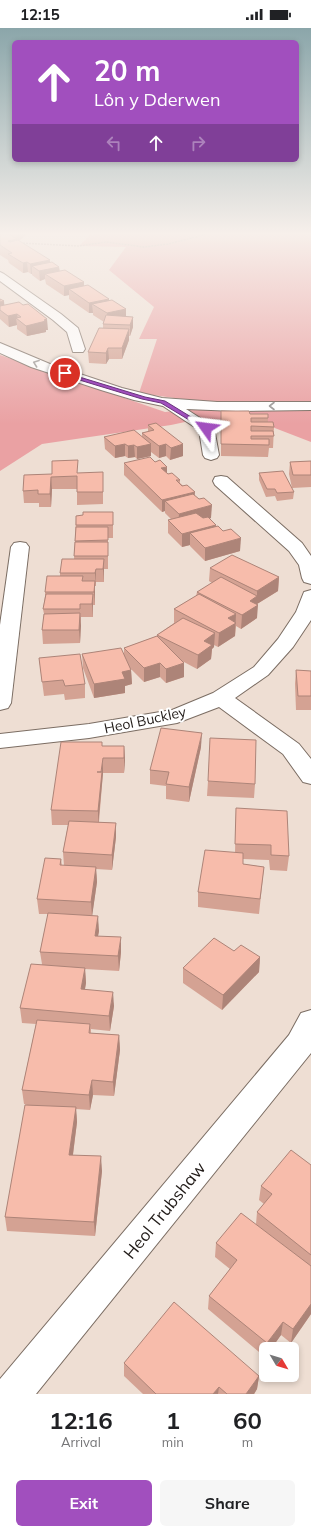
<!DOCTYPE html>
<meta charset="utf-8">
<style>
body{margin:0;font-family:Mulish,sans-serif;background:#f6f6f6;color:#202124;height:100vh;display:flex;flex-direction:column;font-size:15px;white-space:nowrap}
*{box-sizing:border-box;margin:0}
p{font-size:13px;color:#757577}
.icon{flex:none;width:22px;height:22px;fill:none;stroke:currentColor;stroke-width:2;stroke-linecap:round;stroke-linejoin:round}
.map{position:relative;height:1366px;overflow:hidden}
.drawer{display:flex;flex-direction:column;background:#fff;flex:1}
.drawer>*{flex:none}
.guide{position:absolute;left:12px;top:12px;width:287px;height:122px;border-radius:6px;box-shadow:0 2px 6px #0003;background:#a14fbe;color:#fff;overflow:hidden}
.needle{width:26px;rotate:128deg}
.buttons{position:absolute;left:259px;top:1314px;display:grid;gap:8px}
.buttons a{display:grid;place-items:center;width:40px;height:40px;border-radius:6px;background:#fff;box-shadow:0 2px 6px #0003;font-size:20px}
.pin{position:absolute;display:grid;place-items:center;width:34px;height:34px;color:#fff;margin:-17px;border:2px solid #fff;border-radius:50%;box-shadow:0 1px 4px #0007}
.me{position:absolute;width:44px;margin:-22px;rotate:301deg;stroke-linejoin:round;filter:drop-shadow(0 0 3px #0008)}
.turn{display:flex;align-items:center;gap:14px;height:84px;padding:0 16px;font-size:18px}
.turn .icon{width:52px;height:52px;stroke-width:2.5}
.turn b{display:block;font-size:28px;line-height:34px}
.lanes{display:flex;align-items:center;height:38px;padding:0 16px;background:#0003;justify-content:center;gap:20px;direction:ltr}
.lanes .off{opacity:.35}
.eta{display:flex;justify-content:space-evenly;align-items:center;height:68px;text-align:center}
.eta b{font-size:24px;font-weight:700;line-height:28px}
.primary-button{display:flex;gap:8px;margin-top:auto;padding:8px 16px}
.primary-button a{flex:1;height:46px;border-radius:6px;background:#a14fbe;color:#fff;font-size:16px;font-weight:700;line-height:46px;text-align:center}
.primary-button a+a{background:#f6f6f6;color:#202124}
.status{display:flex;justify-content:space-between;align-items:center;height:28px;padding:0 20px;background:#fff;direction:ltr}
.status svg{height:11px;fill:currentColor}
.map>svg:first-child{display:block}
.green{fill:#eaa1a3}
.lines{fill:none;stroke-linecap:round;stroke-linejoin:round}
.minor-casing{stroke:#7b6d63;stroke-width:2}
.path{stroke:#a0948c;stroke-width:1.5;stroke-dasharray:2 1;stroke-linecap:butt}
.minor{fill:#fff;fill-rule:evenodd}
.wall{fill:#d4a293}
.shaded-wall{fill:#ad8478}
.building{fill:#f7bcab;stroke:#ad8478}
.oneway{stroke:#9b9897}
.route{fill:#a14fbe;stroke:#69337c}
.labels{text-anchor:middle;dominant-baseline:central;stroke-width:4;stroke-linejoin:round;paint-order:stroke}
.street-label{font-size:14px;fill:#201a17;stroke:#fff}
.near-street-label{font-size:17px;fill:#201a17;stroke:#fff}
</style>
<div class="status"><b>12:15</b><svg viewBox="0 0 49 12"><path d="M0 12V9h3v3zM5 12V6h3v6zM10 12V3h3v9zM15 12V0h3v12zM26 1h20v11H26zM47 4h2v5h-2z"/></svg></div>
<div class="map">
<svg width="311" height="1366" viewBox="0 0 311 1366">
<rect width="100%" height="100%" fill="#eeded3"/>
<g class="green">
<path d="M98 205H311V374L217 376 139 365 157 311H139L154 279 109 242 126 219 79 218 90 207Z"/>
<path d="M0 327 165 384 192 381 311 382V414L254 392 199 391 171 397 42 416 0 443Z"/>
</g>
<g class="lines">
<defs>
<g id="minor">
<path d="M0 244 4 246 61 286 78 300 85 321 83 324H73L67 304 53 292 0 253Z"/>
<path d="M0 315 50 336 122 360 162 370 217 374H311V382L236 383 186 381 211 397 214 400 219 427 217 430 211 432 205 430 203 427 199 402 163 378 134 372 101 362 31 339 0 325Z"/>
<path d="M221 448 227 449 302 515 311 528V556L304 554 302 550 299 537 289 523 215 457 213 453 215 449Z"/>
<path d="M20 514 26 515 29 519 11 675 8 680 0 682V597L11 519 14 515Z"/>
<path d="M311 562V592L293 619 268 647 235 670 299 716 311 731V756L303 754 283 726 219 679 177 695 89 710 0 720V706L89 696 172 682 213 665 254 639 278 611 296 584 304 564Z"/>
<path d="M311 982V1025L36 1366H0V1351L289 1007 301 985Z"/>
</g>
</defs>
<use href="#minor" class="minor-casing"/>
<path class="path" d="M20 215 79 218 106 214 144 219 168 216 211 205"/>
<use href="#minor" class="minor"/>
</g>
<g class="wall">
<path d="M0 205H26V207L19 213 50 234 59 239 60 243 84 254V258L109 273 126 281V288L133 299 130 308H129V312L122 331H109L106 336 89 335 88 324 103 300V296L104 294 93 287V285H89L69 271V267L64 268 46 256 45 251 40 253 32 247V246H31L28 244 23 245 9 235 8 232 0 227Z"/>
<path d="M0 271 4 273V277L48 302H46V304L27 308 17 301V297L9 299 0 291Z"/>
<path d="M221 383 250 386 268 390V394L274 399 273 420H269L268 429 221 428Z"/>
<path d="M156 395 183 428 170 432 166 428 159 430 151 424V428L137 431 135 429 128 430 125 428 115 430 105 421 104 409H142V405L148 404V397Z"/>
<path d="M311 433V459L292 460 289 446 290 434Z"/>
<path d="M124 435 167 445 180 452V455L195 468 211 490 209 491 216 498 240 523 205 533 190 518V517L182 519 168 505V492L171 491 165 485V483L162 484 124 447Z"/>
<path d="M78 445 103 457V476L77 477V461H52L51 479H39V475H24L23 463 52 446Z"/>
<path d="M259 445 294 464 293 471 277 473 275 468 266 469 259 452Z"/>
<path d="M113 484V510H108V541H104V554H96V558H95V577H93V589H81L80 615 43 616 42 602 44 586 43 581 45 568V564L60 548V545L74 531 76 488 83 487Z"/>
<path d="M210 540 279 549 278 563 257 576V590L241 601 236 598 235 608 218 619 214 617V619L212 621 211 631 197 641 184 634V649L166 655 160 649 144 654 130 640 131 642 132 656 125 658V665L94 670 83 640 82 626 124 625V620L157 608V607L174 595V581L196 568 197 564 212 555 209 553Z"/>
<path d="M39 630 85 656V670L65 672 64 666 44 668Z"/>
<path d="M296 642 311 643V682H296L295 656Z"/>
<path d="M103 718H124L125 732 124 745H103L99 794 116 795V809L112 842 96 841 97 854 92 887 99 903 98 908 121 924 119 943 85 941 86 955 85 961 114 978 110 1003 91 1001V1005L119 1007 120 1022 114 1068 93 1067 90 1082 76 1081 77 1094 73 1127 102 1143 95 1208 7 1203 5 1189 27 1077 24 1076 22 1062 36 996 22 995 20 980 42 936 40 924 48 886H39L37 871 61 831 62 838H64L63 824 68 797H52L51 782Z"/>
<path d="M201 719 189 774 166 771V758L150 756V742Z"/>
<path d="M208 753 255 756 254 770 207 768Z"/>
<path d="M236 780 289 828 287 843 270 842 269 832 243 831V836L264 839 259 886 198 879V864L235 825Z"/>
<path d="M260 929 259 944 222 982 183 955V940Z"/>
<path d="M311 1137V1286L291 1315 281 1307 271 1321H266V1328L265 1329 208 1281 209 1268 230 1241 215 1229 216 1215 256 1196 257 1184 264 1176 259 1172 261 1158Z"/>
<path d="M124 1335 259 1348 257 1361 254 1366H143L124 1348Z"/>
</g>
<g class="shaded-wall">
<path d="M17 205H26V207L17 214Z"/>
<path d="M17 211V221L8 213Z"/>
<path d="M50 232V241L59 239 60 249 45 246V251L40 253 39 243 32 238V246H31L30 236Z"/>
<path d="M27 234 28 244 23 245V235Z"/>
<path d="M84 254V264L69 261V267L64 268V258Z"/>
<path d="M109 271V281L92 276 93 285H89V275Z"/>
<path d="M4 273 5 284 0 282V274Z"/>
<path d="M126 281V292L107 296V285Z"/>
<path d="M17 286 18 291 16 290 17 297 9 299 8 288Z"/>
<path d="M133 289V299L130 308V297Z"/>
<path d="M47 291 48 302H46V304L27 308 26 298Z"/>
<path d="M129 301V312L122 331V320Z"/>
<path d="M108 320 109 331 106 336V325Z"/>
<path d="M125 416V428L115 430V418Z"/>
<path d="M151 416V428L137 431V419Z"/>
<path d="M166 416V428L159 430V418Z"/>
<path d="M183 416V428L170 432 171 420Z"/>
<path d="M134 417 135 429 128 430V418Z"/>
<path d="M167 439V451L161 440Z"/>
<path d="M51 449 52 461 51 479 50 466Z"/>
<path d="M195 464 194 476 165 473V483L162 484V472Z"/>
<path d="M212 477 211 490 178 499 179 486Z"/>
<path d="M216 497 215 510 190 505V517L182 519V506Z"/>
<path d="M241 510 240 523 205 533V520Z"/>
<path d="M104 531V554L103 541Z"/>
<path d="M96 541V558L95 545Z"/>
<path d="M279 549 278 563 257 576 258 577 257 590 241 601 242 587 250 573 257 568V563Z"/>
<path d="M95 553V577L94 564Z"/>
<path d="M93 566V589L92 576Z"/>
<path d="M80 585 81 598 80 615 79 602Z"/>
<path d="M236 586 235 608 218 619 219 605 228 590Z"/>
<path d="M215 605 214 619 212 621 211 631 197 641 198 627 204 613Z"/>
<path d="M160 635V649L144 654V640Z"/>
<path d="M184 635V649L166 655V641Z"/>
<path d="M131 642 132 656 125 658V665L94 670V656L122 644Z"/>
<path d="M202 705 201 719 189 774V759Z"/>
<path d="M124 718 125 732 124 745Z"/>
<path d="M103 730V745L98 798V783Z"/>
<path d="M116 795V809L112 842V827Z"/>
<path d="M96 839 97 854 92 889 91 874Z"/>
<path d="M98 888 99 903 95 923V908Z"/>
<path d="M121 909V924L119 943 118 928Z"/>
<path d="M260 929 259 944 222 982 223 967Z"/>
<path d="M85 940 86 955 82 976 81 961Z"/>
<path d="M113 964 114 978 110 1003 109 988Z"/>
<path d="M119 1007 120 1022 114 1068 113 1054Z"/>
<path d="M92 1052 93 1067 90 1082 89 1067Z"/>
<path d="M76 1079 77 1094 71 1141 69 1127Z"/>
<path d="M101 1128 102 1143 95 1208 94 1194Z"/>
<path d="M311 1276V1286L291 1315 293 1301Z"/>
<path d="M283 1294 281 1307 271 1321H266L267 1315Z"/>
<path d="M259 1348 257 1361 254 1366H246Z"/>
<path d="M219 1359 218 1366H213Z"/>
</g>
<g class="building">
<path d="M7 205 17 211 8 213 10 214 18 212 50 232 30 236 27 234 23 235 8 226 12 225 0 217V206Z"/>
<path d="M52 234 59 239 39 243 32 238Z"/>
<path d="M65 242 84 254 64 258 45 246Z"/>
<path d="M88 257 109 271 89 275 69 261Z"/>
<path d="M0 271 4 273 0 274Z"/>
<path d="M112 272 126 281 107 285 92 276Z"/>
<path d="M19 274 23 277 28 276 47 291 44 292 46 293 26 298 16 290 21 289 17 286 8 288 0 282V278Z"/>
<path d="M106 287 133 289 130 297 103 296Z"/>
<path d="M99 300 129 301 122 320H108L106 325 88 324Z"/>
<path d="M221 383H249L250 386H268V390H251V394H273L274 399 251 398V403H273L274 408H251V411H269V417L221 416Z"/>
<path d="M156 395 183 416 171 420 166 416 159 418 142 405 154 402 148 397Z"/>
<path d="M134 402 151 416 137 419 134 417 128 418 125 416 115 418 104 409Z"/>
<path d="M150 429 155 434 160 432 167 439 161 440 168 446 172 445 180 452H176L182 458 187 457 195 464 162 472 124 435Z"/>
<path d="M78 432 77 445 103 444V464H77V448L51 449 50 466H38V462L23 463 24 447 52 446V433Z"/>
<path d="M311 433V447H293L290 434Z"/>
<path d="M283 443 294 464 277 465 275 461H267L259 445Z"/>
<path d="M193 466 199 471 204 470 212 477 179 486 165 473Z"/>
<path d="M83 484H113V497H76V488L83 487Z"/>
<path d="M196 485 203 490 208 489 216 497 182 506 168 492Z"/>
<path d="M218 498 223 503 231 501 241 510 205 520 190 505Z"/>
<path d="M76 499H108V512L75 513Z"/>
<path d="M75 514H108V528H74Z"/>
<path d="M232 527 279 549 257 563 210 540Z"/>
<path d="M62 531H104L103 541H96L95 545H60Z"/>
<path d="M47 548H83L82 553H95L94 564H45Z"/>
<path d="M221 549 257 568 250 573 258 577 242 587 197 564Z"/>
<path d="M46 566H93L92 576H80V581H43Z"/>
<path d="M199 566 236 586 228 590 236 595 219 605 174 581Z"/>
<path d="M80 585 79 602H42L44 586Z"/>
<path d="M183 590 215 605 204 613 212 617 198 627 157 607Z"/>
<path d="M157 608 184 635 166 641 160 635 144 640 124 620Z"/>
<path d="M121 620 131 642 122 644 125 651 94 656 82 626Z"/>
<path d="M80 626 85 656 65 658 63 652 42 654 39 630Z"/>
<path d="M296 642 311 643V668H298Z"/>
<path d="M161 700 202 705 189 759 166 756 169 744 150 742Z"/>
<path d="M210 710 256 712 255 756 208 753Z"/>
<path d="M61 714H102V718H124V730H103L101 744H97H102L98 783 51 782Z"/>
<path d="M236 780 287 783 289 828 271 827V817L235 816Z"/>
<path d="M69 793 116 795 112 827 63 824Z"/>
<path d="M205 822 243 825V836L264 839 260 871 198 864Z"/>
<path d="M45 830 61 831 60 837 96 839 91 874 37 871Z"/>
<path d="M48 885 98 888 95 908 121 909 118 928 40 924Z"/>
<path d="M214 910 234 923 241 917 260 929 223 967 183 940Z"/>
<path d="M31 936 85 940 81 961 113 964 109 988 20 980Z"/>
<path d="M37 992 90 996 89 1005 119 1007 113 1054 92 1052 89 1067 22 1062Z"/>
<path d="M25 1077 76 1079 69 1127 101 1128 94 1194 5 1189Z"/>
<path d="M291 1122 311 1137V1227L257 1184 272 1166 261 1158Z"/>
<path d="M241 1185 311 1238V1276L293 1301 283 1294 267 1315 209 1268 237 1232 216 1215Z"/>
<path d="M174 1274 259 1348 246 1366H227L219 1359 213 1366H156L124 1335Z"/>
</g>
<defs><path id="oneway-chevron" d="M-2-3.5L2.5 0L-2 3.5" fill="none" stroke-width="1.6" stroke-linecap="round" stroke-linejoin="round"/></defs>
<g class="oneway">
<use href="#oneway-chevron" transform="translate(36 335) rotate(-160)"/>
<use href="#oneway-chevron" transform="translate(272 378) rotate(180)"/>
</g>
<linearGradient id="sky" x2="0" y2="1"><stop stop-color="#8ba6aa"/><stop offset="0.52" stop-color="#f7f0eb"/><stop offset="1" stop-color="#f7f0eb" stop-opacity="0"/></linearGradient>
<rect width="311" height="396" fill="url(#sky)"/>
<path class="route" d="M63 344 145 369 165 373 209 400 204 401 161 375 142 371 63 347Z"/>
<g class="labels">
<g class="street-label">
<text transform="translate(145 692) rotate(-12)">Heol Buckley</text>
</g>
<g class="near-street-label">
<text transform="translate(164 1182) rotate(-51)">Heol Trubshaw</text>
</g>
</g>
</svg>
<div class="buttons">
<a><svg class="needle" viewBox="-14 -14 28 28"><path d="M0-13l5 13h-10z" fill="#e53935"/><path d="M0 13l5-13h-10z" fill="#757577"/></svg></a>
</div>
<div class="pin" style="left:65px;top:345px;background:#d93025"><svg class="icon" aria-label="arrive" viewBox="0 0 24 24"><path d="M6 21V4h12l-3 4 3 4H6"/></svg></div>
<svg class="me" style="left:206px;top:400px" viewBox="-20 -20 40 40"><path d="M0-17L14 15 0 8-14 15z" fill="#a14fbe" stroke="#fff" stroke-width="4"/></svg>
<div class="guide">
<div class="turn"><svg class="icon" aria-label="ahead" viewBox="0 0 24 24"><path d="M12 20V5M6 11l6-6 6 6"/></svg><div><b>20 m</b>Lôn y Dderwen</div></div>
<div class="lanes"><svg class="icon off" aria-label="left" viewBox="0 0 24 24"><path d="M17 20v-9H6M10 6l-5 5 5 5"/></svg><svg class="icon" aria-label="ahead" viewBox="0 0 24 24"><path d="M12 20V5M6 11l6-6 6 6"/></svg><svg class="icon off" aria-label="right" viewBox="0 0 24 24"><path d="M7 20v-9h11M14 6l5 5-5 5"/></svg></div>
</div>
</div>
<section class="drawer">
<div class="eta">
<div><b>12:16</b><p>Arrival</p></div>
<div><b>1</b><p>min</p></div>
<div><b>60</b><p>m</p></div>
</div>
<div class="primary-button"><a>Exit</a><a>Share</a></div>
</section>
